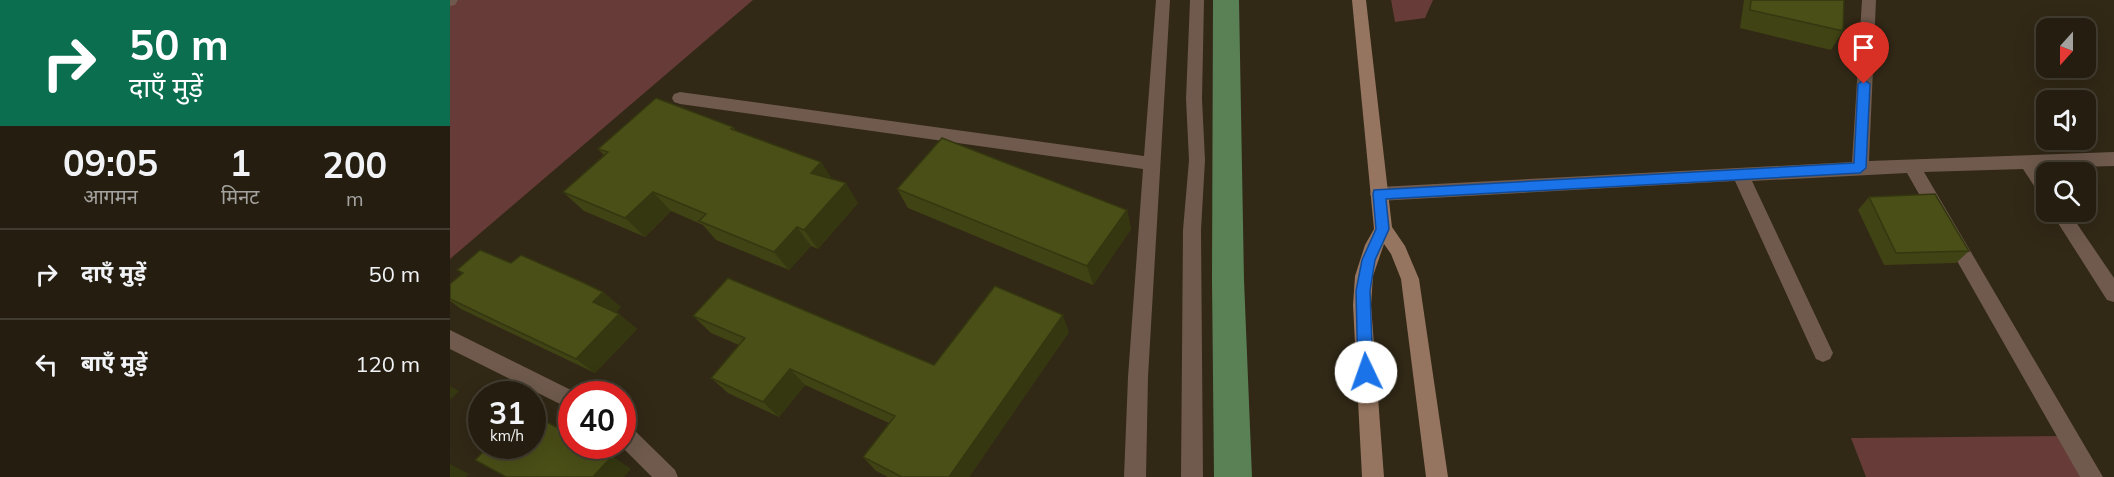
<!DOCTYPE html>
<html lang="hi">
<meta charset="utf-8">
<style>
body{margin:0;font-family:Mulish,"Noto Sans Devanagari",sans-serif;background:#312b1e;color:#f1f3f6;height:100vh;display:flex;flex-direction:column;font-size:22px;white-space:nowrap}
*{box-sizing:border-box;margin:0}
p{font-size:20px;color:#a3a29f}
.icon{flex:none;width:33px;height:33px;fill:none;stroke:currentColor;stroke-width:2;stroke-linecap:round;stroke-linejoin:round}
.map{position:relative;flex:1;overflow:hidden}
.sheet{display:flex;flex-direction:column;background:#251e10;width:450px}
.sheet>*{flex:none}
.top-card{background:#0b6e4f;color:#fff;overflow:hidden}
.needle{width:39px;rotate:201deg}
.buttons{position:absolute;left:1586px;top:18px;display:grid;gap:12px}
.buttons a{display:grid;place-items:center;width:60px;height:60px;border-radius:12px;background:#251e10;box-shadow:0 6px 24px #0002,0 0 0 2px #423c30;font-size:30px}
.speed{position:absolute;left:18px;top:381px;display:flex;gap:12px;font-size:30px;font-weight:700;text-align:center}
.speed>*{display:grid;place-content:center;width:78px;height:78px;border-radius:50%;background:#251e10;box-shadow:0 6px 24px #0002,0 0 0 2px #423c30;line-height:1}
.speed small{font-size:15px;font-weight:400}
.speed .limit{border:9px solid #d22;background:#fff;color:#111}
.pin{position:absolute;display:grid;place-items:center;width:51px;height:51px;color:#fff;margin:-62px -26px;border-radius:50% 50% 50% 0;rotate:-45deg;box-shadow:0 0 6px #0007}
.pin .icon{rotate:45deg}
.me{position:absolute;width:66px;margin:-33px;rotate:357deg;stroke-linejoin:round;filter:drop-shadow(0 0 4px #0008)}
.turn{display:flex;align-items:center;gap:21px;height:126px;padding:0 30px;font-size:27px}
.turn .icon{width:78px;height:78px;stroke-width:2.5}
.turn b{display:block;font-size:42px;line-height:51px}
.eta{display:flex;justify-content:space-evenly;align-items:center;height:102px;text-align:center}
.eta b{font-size:36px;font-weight:700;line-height:42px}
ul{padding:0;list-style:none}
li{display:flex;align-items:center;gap:18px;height:90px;padding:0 30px;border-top:2px solid #423c30}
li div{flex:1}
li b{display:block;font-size:22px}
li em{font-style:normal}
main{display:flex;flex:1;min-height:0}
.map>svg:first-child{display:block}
.green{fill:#663b38}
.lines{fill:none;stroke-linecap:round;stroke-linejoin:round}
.canal{fill:#5a8056;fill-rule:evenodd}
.street{fill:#6f5a4d;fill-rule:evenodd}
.secondary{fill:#957560;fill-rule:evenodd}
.wall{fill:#404314}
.shaded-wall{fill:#343710}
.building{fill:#4a4e17;stroke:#343710;stroke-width:1.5}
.route{fill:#1a73e8;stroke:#114b97;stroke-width:1.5}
</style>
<main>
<section class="sheet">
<div class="top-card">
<div class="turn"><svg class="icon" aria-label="right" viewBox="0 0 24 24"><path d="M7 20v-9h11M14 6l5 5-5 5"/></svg><div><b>50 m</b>दाएँ मुड़ें</div></div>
</div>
<div class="eta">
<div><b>09:05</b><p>आगमन</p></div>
<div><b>1</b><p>मिनट</p></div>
<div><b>200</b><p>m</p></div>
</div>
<ul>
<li><svg class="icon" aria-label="right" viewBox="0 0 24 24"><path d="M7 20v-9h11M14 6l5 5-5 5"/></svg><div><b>दाएँ मुड़ें</b></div><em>50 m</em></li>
<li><svg class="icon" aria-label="left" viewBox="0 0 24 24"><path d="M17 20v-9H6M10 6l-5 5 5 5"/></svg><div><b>बाएँ मुड़ें</b></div><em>120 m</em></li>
</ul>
</section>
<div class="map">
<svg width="1664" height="477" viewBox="0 0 1664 477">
<rect width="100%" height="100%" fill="#312816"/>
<g class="green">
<path d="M8 0H303L0 259V5Z"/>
<path d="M941 0H983L975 18 945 22Z"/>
<path d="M1612 436 1635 477H1416L1401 438Z"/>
</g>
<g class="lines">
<path class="canal" d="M763 0H789L794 280 802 477H764L762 280Z"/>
<g class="street">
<path d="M0 0H8L5 5 0 6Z"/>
<path d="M706 0H720L698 377 696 477H674L678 377 693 169 230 104 224 102 222 98 224 94 230 92 694 156Z"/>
<path d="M740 0H754L752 99 755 160 751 230 753 477H731L733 230 739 160 736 99Z"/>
<path d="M1412 0H1426L1419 161 1664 152V166L1591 168 1596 176V197L1590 195 1573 169 1474 172 1653 477H1630L1457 173 1302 181 1383 353 1380 359 1373 362 1366 359 1285 181 929 201 923 199 920 194 923 189 929 187 1402 162Z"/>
<path d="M1601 212H1619L1664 278V302L1657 300Z"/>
<path d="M0 330 129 394H122V410L0 349Z"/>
<path d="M172 422 179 425 225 470 228 477H202L171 446Z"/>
</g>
<path class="secondary" d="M902 0H916L942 227 955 246 969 279 998 477H976L951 279 941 254 934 244 923 276 921 305 934 477H912L903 305 905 276 915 245 924 229Z"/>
</g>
<g class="wall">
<path d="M1294 0H1394L1393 31 1381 50 1290 28Z"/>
<path d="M283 127 286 131 371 162 382 179 408 203 368 249 361 246 339 270 266 240 253 225 221 211 195 237 134 211 113 192 154 155 148 149Z"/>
<path d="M447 189 677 210 681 229 643 285 458 208Z"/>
<path d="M1419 197 1519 251 1506 263 1434 265 1408 210Z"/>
<path d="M61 263 153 292 171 307 166 312 169 314 187 329 145 373 11 309 0 301V284L12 274 7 270Z"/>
<path d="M243 316 484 365 619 332 519 477H438L426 471 413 457 439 423 355 385 329 417 278 393 261 378 289 345 261 333Z"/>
</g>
<g class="shaded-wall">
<path d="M371 162 384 182 361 173Z"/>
<path d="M396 183 408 203 368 249 354 230Z"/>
<path d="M203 192 221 211 195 237 175 218Z"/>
<path d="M677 210 681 229 643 285 637 266Z"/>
<path d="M347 227 361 246 339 270 324 252Z"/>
<path d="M153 292 171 307 161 317 143 302Z"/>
<path d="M169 314 187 329 145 373 126 359Z"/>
<path d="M613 315 619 332 519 477H499Z"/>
<path d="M340 369 355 385 329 417 313 402Z"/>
<path d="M0 386 9 391 0 400Z"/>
<path d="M162 456 181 469 174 477H143Z"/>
<path d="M0 464 19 474 16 477H0Z"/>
</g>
<g class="building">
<path d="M1301 0H1394L1393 31 1300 10Z"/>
<path d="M206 98 283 127 281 129 371 162 361 173 396 183 354 230 347 227 324 252 249 221 256 214 203 192 175 218 113 192 158 152 148 149Z"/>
<path d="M492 138 677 210 637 266 447 189Z"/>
<path d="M1485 194 1519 251 1446 253 1419 197Z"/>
<path d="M30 250 61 263 71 255 130 281 153 292 143 302 169 314 126 359 0 299V284L13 273 7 270Z"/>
<path d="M278 278 484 365 545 286 613 315 499 477H452L413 457 445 416 340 369 313 402 261 378 295 338 243 316Z"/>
<path d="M85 416 122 435V446H141L162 456 143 477H56L25 460 39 446H82V418Z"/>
</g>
<path class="route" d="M1414 80 1420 84 1416 168 1410 173 936 199 939 229 925 260 920 291 923 372 921 377 916 379 910 377 908 372 906 291 912 260 926 229 923 194 924 190 1404 163 1408 84Z"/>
</svg>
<div class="buttons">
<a><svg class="needle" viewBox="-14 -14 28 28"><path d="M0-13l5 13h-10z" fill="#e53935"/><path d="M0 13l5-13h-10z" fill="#a3a29f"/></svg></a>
<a><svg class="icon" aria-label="sound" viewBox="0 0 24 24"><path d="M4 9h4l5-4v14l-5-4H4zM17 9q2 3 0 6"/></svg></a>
<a><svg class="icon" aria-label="search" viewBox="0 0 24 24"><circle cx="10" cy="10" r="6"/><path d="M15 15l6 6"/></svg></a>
</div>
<div class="speed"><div>31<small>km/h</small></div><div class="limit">40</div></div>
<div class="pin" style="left:1414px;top:84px;background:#d93025"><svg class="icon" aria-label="arrive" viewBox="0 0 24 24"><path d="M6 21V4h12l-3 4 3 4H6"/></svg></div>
<svg class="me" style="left:916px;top:372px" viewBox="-20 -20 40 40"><circle r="19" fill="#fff"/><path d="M0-13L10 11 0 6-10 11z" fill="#1a73e8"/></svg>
</div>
</main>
